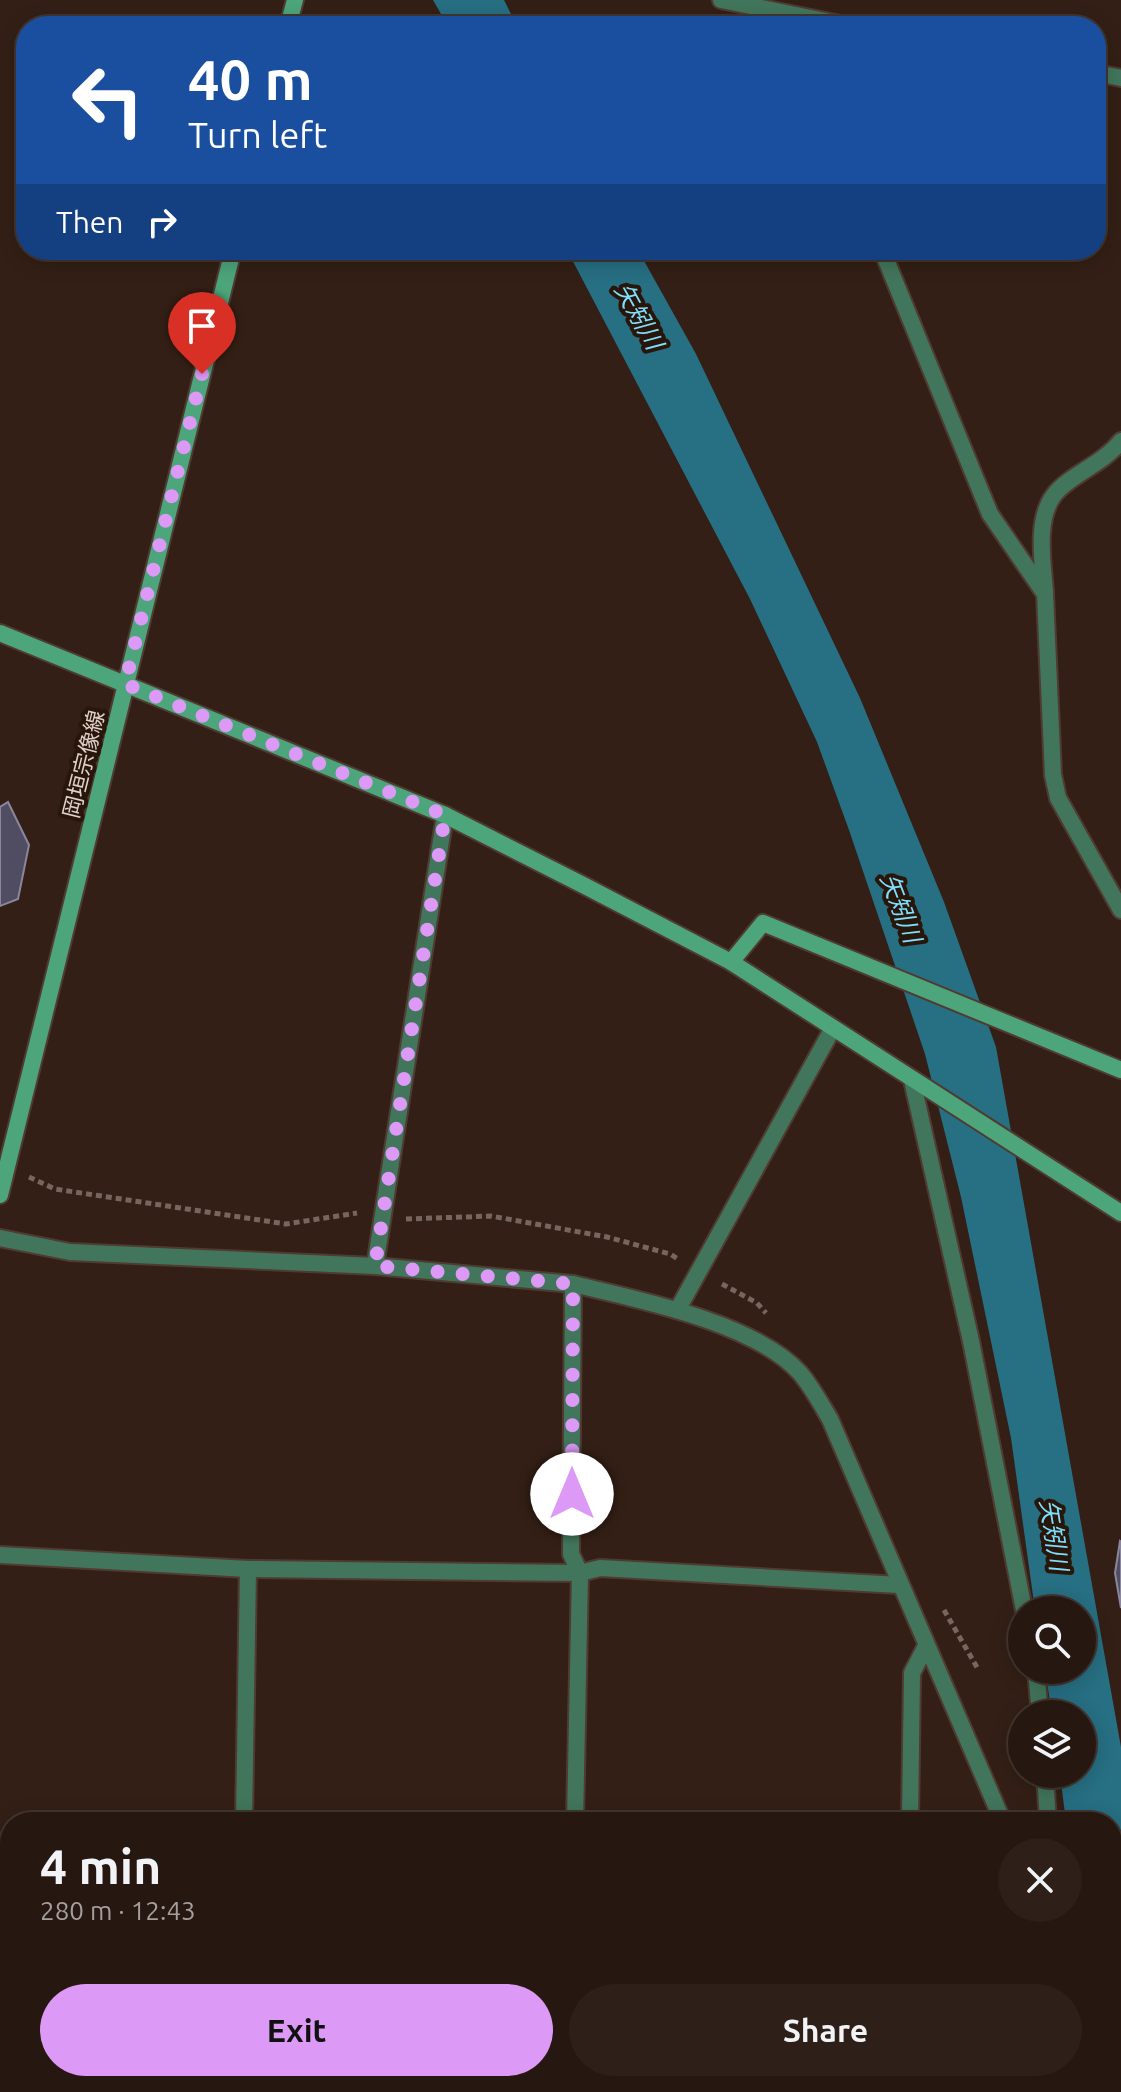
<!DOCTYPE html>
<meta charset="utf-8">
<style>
body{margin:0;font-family:Ubuntu,"Noto Sans JP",sans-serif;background:#2e2019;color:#f1f3f6;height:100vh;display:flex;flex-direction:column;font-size:30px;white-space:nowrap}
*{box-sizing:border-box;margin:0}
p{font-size:26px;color:#a49f9f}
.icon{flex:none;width:44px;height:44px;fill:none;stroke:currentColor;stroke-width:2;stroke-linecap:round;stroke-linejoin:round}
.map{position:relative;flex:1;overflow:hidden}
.details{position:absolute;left:0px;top:1812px;width:1122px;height:280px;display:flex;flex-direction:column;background:#261710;border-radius:32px 32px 0 0;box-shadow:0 4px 20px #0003,0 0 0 2px #423630}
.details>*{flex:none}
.banner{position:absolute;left:16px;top:16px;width:1090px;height:244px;border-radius:32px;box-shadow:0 4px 20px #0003,0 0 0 2px #423630;background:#1a4fa0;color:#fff;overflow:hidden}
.controls{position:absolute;left:1008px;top:1596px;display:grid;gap:16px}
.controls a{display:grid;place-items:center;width:88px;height:88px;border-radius:50%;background:#261710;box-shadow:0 4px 20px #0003,0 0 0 2px #423630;font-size:40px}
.pin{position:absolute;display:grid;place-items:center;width:68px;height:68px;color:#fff;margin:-82px -34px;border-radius:50% 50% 50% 0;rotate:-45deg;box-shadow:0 0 8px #0007}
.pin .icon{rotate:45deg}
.me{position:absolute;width:88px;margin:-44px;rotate:0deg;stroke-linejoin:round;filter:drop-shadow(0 0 6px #0008)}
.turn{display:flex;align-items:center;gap:28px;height:168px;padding:0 40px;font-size:36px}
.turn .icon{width:104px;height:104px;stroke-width:2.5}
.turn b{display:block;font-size:56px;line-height:68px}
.then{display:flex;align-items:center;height:76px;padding:0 40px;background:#0003;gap:16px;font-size:30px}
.round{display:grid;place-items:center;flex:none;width:84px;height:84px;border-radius:42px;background:#2e2019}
.head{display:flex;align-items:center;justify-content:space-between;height:136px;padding:0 40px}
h1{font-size:48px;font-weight:600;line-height:60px}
.primary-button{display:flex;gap:16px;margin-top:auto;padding:16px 40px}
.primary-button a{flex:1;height:92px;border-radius:48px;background:#dc99f5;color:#111;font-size:32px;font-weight:600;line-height:92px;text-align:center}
.primary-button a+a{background:#2e2019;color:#f1f3f6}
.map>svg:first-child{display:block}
.water{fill:#276f83}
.building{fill:#504c62;stroke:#8a869e;stroke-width:2}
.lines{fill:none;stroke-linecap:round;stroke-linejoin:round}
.street-casing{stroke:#4f3b32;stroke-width:20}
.secondary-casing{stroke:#4f3b32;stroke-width:20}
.path{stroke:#77665d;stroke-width:5;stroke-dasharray:6 4;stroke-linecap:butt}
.street{stroke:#42765c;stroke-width:16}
.secondary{stroke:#4da57b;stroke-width:16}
.route{stroke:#dc99f5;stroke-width:14;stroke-dasharray:0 25.2}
.labels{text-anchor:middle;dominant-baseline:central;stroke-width:8;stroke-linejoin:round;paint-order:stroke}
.street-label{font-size:22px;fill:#dfd1ca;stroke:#29160b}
.water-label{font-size:24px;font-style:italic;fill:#7ddffd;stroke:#29160b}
</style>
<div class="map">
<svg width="1121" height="2092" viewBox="0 0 1121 2092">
<rect width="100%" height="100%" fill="#331f15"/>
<g class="water">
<path d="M433 0H504L517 26H448Z"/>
<path d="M567 250H638L696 354 860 698 944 902 996 1047 1121 1747V2092H1098L1097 2082H1112V1822H1066L1060 1774H1082V1714H1052L1045 1670H1082V1610H1035L1011 1438 961 1197 925 1054 849 830 817 742 750 599Z"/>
</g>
<g class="building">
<path d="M8 802 29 845 18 899 0 906V807Z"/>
<path d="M1120 1541 1121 1542V1608L1115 1573Z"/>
</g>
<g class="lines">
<defs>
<g id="street">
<path d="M721 0 850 26"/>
<path d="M1096 73 1121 78"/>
<path d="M882 250 990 514 1045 594 1053 775 1058 798 1121 910"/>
<path d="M1045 592C1043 564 1035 520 1054 495 1069 475 1102 465 1121 441"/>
<path d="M912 1080 971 1341 1024 1610"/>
<path d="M0 1238 70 1252 375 1266 445 815"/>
<path d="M375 1266 573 1284 571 1554 580 1573 575 1822"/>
<path d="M573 1284C636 1299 756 1323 800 1373 812 1387 821 1404 830 1419L1003 1822"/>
<path d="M678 1309 833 1028"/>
<path d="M0 1555 248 1569 580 1573 600 1568 899 1585"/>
<path d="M1036 1670 1040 1714"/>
<path d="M1045 1774 1048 1822"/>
<path d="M244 1822 248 1569"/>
<path d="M910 1822 912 1673 926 1646"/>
<path d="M1112 2079H1121"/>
<path d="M1075 2082 1076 2092"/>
<path d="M239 2092V2082"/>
<path d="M570 2092V2082"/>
<path d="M905 2092 906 2082"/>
</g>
<g id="secondary">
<path d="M288 26 295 0"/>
<path d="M0 633 445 815 585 886 731 962 1121 1213"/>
<path d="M731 962 763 923 1121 1070"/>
<path d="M0 1195 233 250"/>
</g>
</defs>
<use href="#street" class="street-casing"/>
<use href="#secondary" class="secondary-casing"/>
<g class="path">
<path d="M29 1177 55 1189 286 1224 357 1213"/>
<path d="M406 1219 491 1216 607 1237 670 1254 678 1259"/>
<path d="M722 1284 757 1303 766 1313"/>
<path d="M944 1610 978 1669"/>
</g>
<use href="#street" class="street"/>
<use href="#secondary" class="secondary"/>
</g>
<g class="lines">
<path class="route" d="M202 374 125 684 445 815 375 1266 573 1284 572 1494"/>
</g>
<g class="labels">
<g class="street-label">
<text transform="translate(83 764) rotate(-76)">岡垣宗像線</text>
</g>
<g class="water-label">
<text transform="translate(639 316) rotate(61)">矢矧川</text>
<text transform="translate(901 908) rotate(69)">矢矧川</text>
<text transform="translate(1054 1535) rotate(81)">矢矧川</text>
</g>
</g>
</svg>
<div class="controls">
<a><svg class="icon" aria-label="search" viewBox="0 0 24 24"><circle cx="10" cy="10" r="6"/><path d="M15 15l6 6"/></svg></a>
<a><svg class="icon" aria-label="layers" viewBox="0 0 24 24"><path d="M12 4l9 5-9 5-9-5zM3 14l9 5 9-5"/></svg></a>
</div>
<div class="pin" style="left:202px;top:374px;background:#d93025"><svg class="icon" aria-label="arrive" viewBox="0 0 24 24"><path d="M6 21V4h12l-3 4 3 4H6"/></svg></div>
<svg class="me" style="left:572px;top:1494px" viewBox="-20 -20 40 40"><circle r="19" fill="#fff"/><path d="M0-13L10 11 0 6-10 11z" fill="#dc99f5"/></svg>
<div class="banner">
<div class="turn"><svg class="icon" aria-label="left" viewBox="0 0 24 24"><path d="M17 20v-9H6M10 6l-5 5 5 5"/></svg><div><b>40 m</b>Turn left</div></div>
<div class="then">Then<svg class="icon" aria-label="right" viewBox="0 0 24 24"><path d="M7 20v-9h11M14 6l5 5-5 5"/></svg></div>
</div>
<section class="details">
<div class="head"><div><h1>4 min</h1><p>280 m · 12:43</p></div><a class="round"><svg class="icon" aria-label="close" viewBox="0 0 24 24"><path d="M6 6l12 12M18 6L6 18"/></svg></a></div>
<div class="primary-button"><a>Exit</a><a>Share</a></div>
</section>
</div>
